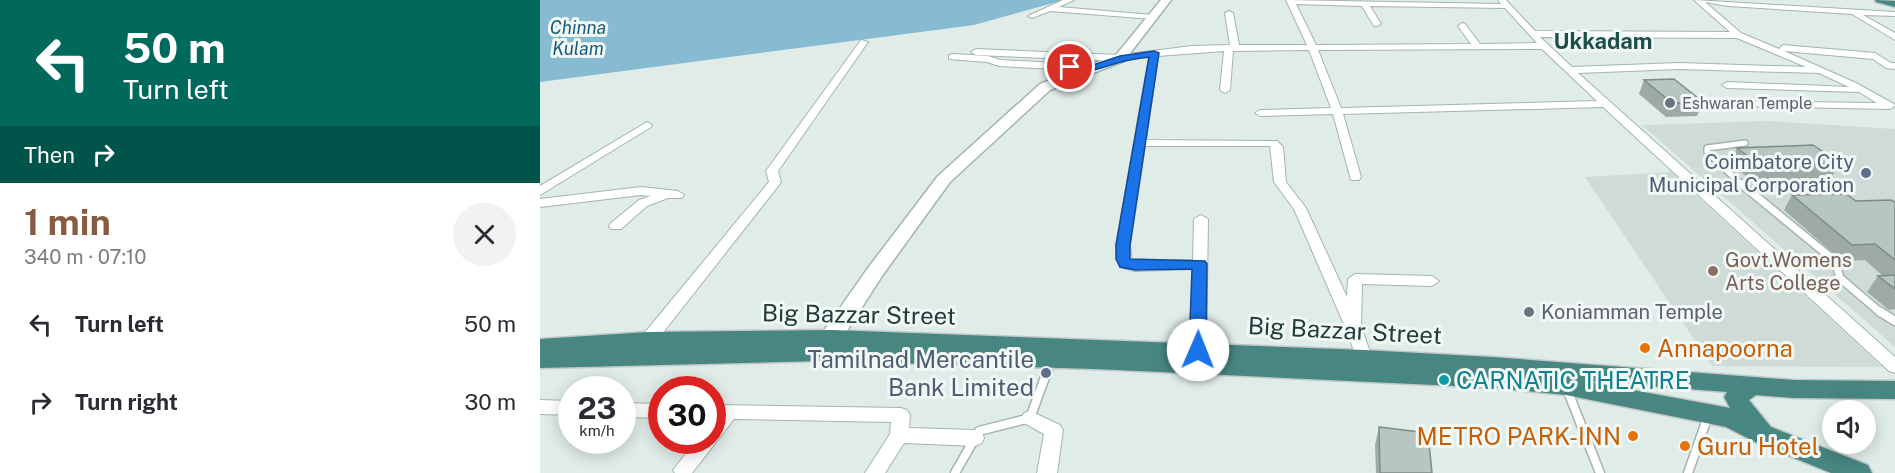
<!DOCTYPE html>
<meta charset="utf-8">
<style>
body{margin:0;font-family:"Public Sans",sans-serif;background:#f2f2f3;color:#2b2b33;height:100vh;display:flex;flex-direction:column;font-size:22px;white-space:nowrap}
*{box-sizing:border-box;margin:0}
p{font-size:20px;color:#7c7c81}
.icon{flex:none;width:33px;height:33px;fill:none;stroke:currentColor;stroke-width:2;stroke-linecap:round;stroke-linejoin:round}
.map{position:relative;flex:1;overflow:hidden}
.details{display:flex;flex-direction:column;background:#fff;width:540px}
.details>*{flex:none}
.hud{background:#00695c;color:#fff;overflow:hidden}
.tools{position:absolute;left:1282px;top:400px;display:grid;gap:12px}
.tools a{display:grid;place-items:center;width:54px;height:54px;border-radius:50%;background:#fff;box-shadow:0 3px 15px #0003;font-size:30px}
.speed{position:absolute;left:18px;top:376px;display:flex;gap:12px;font-size:30px;font-weight:700;text-align:center}
.speed>*{display:grid;place-content:center;width:78px;height:78px;border-radius:50%;background:#fff;box-shadow:0 3px 15px #0003;line-height:1}
.speed small{font-size:15px;font-weight:400}
.speed .limit{border:9px solid #d22;background:#fff;color:#111}
.pin{position:absolute;display:grid;place-items:center;width:51px;height:51px;color:#fff;margin:-26px;border:3px solid #fff;border-radius:50%;box-shadow:0 2px 6px #0007}
.me{position:absolute;width:66px;margin:-33px;rotate:1deg;stroke-linejoin:round;filter:drop-shadow(0 0 4px #0008)}
.turn{display:flex;align-items:center;gap:21px;height:126px;padding:0 24px;font-size:27px}
.turn .icon{width:78px;height:78px;stroke-width:2.5}
.turn b{display:block;font-size:42px;line-height:51px}
.then{display:flex;align-items:center;height:57px;padding:0 24px;background:#0003;gap:12px;font-size:22px}
.round{display:grid;place-items:center;flex:none;width:63px;height:63px;border-radius:32px;background:#f2f2f3}
.head{display:flex;align-items:center;justify-content:space-between;height:102px;padding:0 24px}
h1{font-size:36px;font-weight:700;line-height:45px;color:#865b42}
ul{padding:0;list-style:none}
li{display:flex;align-items:center;gap:18px;height:78px;padding:0 24px}
li div{flex:1}
li b{display:block;font-size:22px}
li em{font-style:normal}
main{display:flex;flex:1;min-height:0}
.map>svg:first-child{display:block}
.built{fill:#cedbd7}
.water{fill:#86bbd2}
.lines{fill:none;stroke-linecap:round;stroke-linejoin:round}
.service-far2-casing{stroke:#a3b4b0;stroke-width:8}
.service-far1-casing{stroke:#a3b4b0;stroke-width:10}
.service-casing{stroke:#a3b4b0;stroke-width:11}
.minor-casing{stroke:#a3b4b0;stroke-width:2}
.tertiary-casing{stroke:#a3b4b0;stroke-width:3}
.trunk-casing{stroke:#c1c8c8;stroke-width:3}
.service-far2{stroke:#fff;stroke-width:5}
.service-far1{stroke:#fff;stroke-width:7}
.service{stroke:#fff;stroke-width:8}
.minor{fill:#fff;fill-rule:evenodd}
.tertiary{fill:#fff;fill-rule:evenodd}
.trunk{fill:#478681;fill-rule:evenodd}
.wall{fill:#9daaa7}
.building{fill:#b6c6c2;stroke:#7f8b88;stroke-width:1.5}
.route{fill:#1a73e8;stroke:#114b97;stroke-width:1.5}
.worship-dot{fill:#6b7280;stroke:#f1f8f6;stroke-width:2}
.service-dot{fill:#5c6f8a;stroke:#f1f8f6;stroke-width:2}
.education-dot{fill:#8d6e63;stroke:#f1f8f6;stroke-width:2}
.food-dot{fill:#e8710a;stroke:#f1f8f6;stroke-width:2}
.culture-dot{fill:#0f9aa8;stroke:#f1f8f6;stroke-width:2}
.labels{text-anchor:middle;dominant-baseline:central;stroke-width:6;stroke-linejoin:round;paint-order:stroke}
.far-worship-label{font-size:16px;fill:#5b616d;stroke:#f1f8f6;text-anchor:start}
.far-water-label{font-size:18px;font-style:italic;fill:#195b7a;stroke:#f1f8f6}
.service-label{font-size:20px;fill:#4e5e75;stroke:#f1f8f6;text-anchor:end}
.education-label{font-size:20px;fill:#785e54;stroke:#f1f8f6;text-anchor:start}
.worship-label{font-size:20px;fill:#5b616d;stroke:#f1f8f6;text-anchor:start}
.far-district-label{font-size:22px;font-weight:bold;fill:#1c4f4a;stroke:#f1f8f6}
.near-street-label{font-size:24px;fill:#203c39;stroke:#f1f8f6}
.near-food-label{font-size:24px;fill:#c56008;stroke:#f1f8f6;text-anchor:start}
.near-service-label{font-size:24px;fill:#4e5e75;stroke:#f1f8f6;text-anchor:end}
.near-culture-label{font-size:24px;fill:#0d838f;stroke:#f1f8f6;text-anchor:start}
</style>
<main>
<section class="details">
<div class="hud">
<div class="turn"><svg class="icon" aria-label="left" viewBox="0 0 24 24"><path d="M17 20v-9H6M10 6l-5 5 5 5"/></svg><div><b>50 m</b>Turn left</div></div>
<div class="then">Then<svg class="icon" aria-label="right" viewBox="0 0 24 24"><path d="M7 20v-9h11M14 6l5 5-5 5"/></svg></div>
</div>
<div class="head"><div><h1>1 min</h1><p>340 m · 07:10</p></div><a class="round"><svg class="icon" aria-label="close" viewBox="0 0 24 24"><path d="M6 6l12 12M18 6L6 18"/></svg></a></div>
<ul>
<li><svg class="icon" aria-label="left" viewBox="0 0 24 24"><path d="M17 20v-9H6M10 6l-5 5 5 5"/></svg><div><b>Turn left</b></div><em>50 m</em></li>
<li><svg class="icon" aria-label="right" viewBox="0 0 24 24"><path d="M7 20v-9h11M14 6l5 5-5 5"/></svg><div><b>Turn right</b></div><em>30 m</em></li>
</ul>
</section>
<div class="map">
<svg width="1355" height="473" viewBox="0 0 1355 473">
<rect width="100%" height="100%" fill="#e0ece8"/>
<g class="built">
<path d="M1227 121 1355 129V347L1102 125Z"/>
<path d="M1131 172 1342 367 1172 366 1045 177Z"/>
</g>
<path class="water" d="M0 0H524L434 25 0 82Z"/>
<g class="lines">
<defs>
<path id="service-far2" d="M1201 184 1167 152V148L1205 143"/>
<path id="service-far1" d="M1200 183 1295 261 1300 278 1341 313"/>
<g id="service">
<path d="M1339 311 1355 321"/>
<path d="M1027 389 1060 473"/>
<path d="M415 473 439 431 490 418 511 361"/>
<path d="M1148 473 1168 416"/>
</g>
<g id="minor">
<path d="M523 0H534L519 7 613 15 617 17 613 19 510 11 492 18 488 16Z"/>
<path d="M746 0 961 4 958 0H966L995 31 1190 32 1154 0 1355 12V16L1323 15 1355 33V40L1312 14 1188 6 1165 2 1201 33 1239 49 1243 45 1335 53 1351 63H1355V69L1346 68 1333 59 1244 51 1316 83 1354 104 1355 106 1350 109 1196 106 1191 103 1192 101 1337 103 1319 92 1187 88 1182 85 1187 82 1309 87 1279 73 1139 69 1038 73 1355 357V373L1349 371 1063 107 803 114 821 177 819 180H811L793 114 720 116 715 113 720 110 791 108 769 50 693 51 690 90 685 93 680 90 684 51 618 56 606 140 737 141 743 147 746 182 766 208 807 297 808 279 815 274 892 276 899 281 892 286 822 284 821 326 832 358 830 362 824 364 818 362 806 329 754 209 734 182 730 146H605L590 245 592 261 653 260 654 219 661 215 668 219 666 350 664 354 658 356 652 354 650 350 653 269 595 271 580 267 576 245 609 57 580 61 436 55 431 52 436 49 580 55 652 46 690 45 685 13 689 11 693 13 699 45H767ZM756 4 822 6 834 26H837L841 24 830 6 965 8 997 43 940 44 925 24 922 23 918 26 931 44 776 45ZM1000 37 1197 38 1266 67 1139 63 1032 67ZM1002 49 1057 101 801 108 778 50Z"/>
<path d="M321 40 328 42 238 171 241 182 239 185 114 344H102L100 340 102 336 229 182 226 171Z"/>
<path d="M412 54 448 56 460 60 554 65 559 68 554 71 459 66 447 62 409 59V55Z"/>
<path d="M107 122 112 125 111 127 0 195V186Z"/>
<path d="M101 187 138 191 144 195 142 198H128L107 206 81 229H71L69 226 71 223 99 200 111 196 101 195 0 207V199Z"/>
<path d="M0 400 32 401V415L0 414Z"/>
<path d="M82 403 122 404V418L82 417Z"/>
<path d="M172 405 361 408 367 410 370 415 369 428 435 430 442 433 444 438 442 443 435 446 364 443 345 473H325L350 434 351 422 194 419 152 473H135L133 470 156 441H172Z"/>
<path d="M490 411 520 425 523 430 517 473H497L504 434 484 423 481 418 484 413Z"/>
</g>
<path id="tertiary" d="M621 0H631L584 61 510 90 410 182 342 276 292 354 284 356 276 354 273 348 276 342 328 268 398 176 500 84 576 55Z"/>
<g id="trunk">
<path d="M1335 0 1355 1V7L1336 2Z"/>
<path d="M292 330 824 350 952 357 1254 380 1355 381V399L1254 398 1216 395 1209 400 1231 427 1328 465 1332 473H1291L1217 443 1186 427 1026 395 958 388 555 369 281 361 0 368V339L108 332ZM1044 381 1187 392 1184 397 1190 408Z"/>
</g>
</defs>
<use href="#service-far2" class="service-far2-casing"/>
<use href="#service-far1" class="service-far1-casing"/>
<use href="#service" class="service-casing"/>
<use href="#minor" class="minor-casing"/>
<use href="#tertiary" class="tertiary-casing"/>
<use href="#trunk" class="trunk-casing"/>
<use href="#service-far2" class="service-far2"/>
<use href="#service-far1" class="service-far1"/>
<use href="#service" class="service"/>
<use href="#minor" class="minor"/>
<use href="#tertiary" class="tertiary"/>
<use href="#trunk" class="trunk"/>
</g>
<g class="wall">
<path d="M1104 80 1163 102 1157 116 1126 117 1099 94Z"/>
<path d="M1197 148 1300 163 1291 178 1213 182 1190 163Z"/>
<path d="M1252 195 1316 201 1355 202V309L1349 310 1327 292 1338 276H1343L1325 260 1302 261 1244 210Z"/>
<path d="M839 427 892 473H836L835 445Z"/>
</g>
<g class="building">
<path d="M1134 79 1163 102 1132 103 1104 80Z"/>
<path d="M1273 145 1300 163 1221 166 1197 148Z"/>
<path d="M1306 194 1316 201 1351 200 1355 202V260L1335 244 1312 245 1252 195Z"/>
<path d="M1355 275V289L1338 276Z"/>
<path d="M839 427 888 433 892 473H840Z"/>
</g>
<path class="route" d="M614 51 619 53 590 245V259L665 261 667 264 666 350 663 355H652L649 350 652 269 595 270 580 267 576 259V245L609 57C600 58 590 59 581 62 564 66 542 78 526 67L530 64 553 65 580 56Z"/>
<g class="worship-dot">
<circle cx="1130" cy="103" r="6"/>
<circle cx="989" cy="312" r="6"/>
</g>
<g class="service-dot">
<circle cx="1326" cy="173" r="6"/>
<circle cx="506" cy="373" r="6"/>
</g>
<circle class="education-dot" cx="1173" cy="271" r="6"/>
<g class="food-dot">
<circle cx="1105" cy="348" r="6"/>
<circle cx="1093" cy="436" r="6"/>
<circle cx="1145" cy="446" r="6"/>
</g>
<circle class="culture-dot" cx="904" cy="380" r="6"/>
<g class="labels">
<g class="far-worship-label">
<text x="1142" y="103">Eshwaran Temple</text>
</g>
<g class="far-water-label">
<text x="38" y="27">Chinna<tspan x="38" dy="21">Kulam</tspan></text>
</g>
<g class="service-label">
<text x="1314" y="162">Coimbatore City<tspan x="1314" dy="23">Municipal Corporation</tspan></text>
</g>
<g class="education-label">
<text x="1185" y="260">Govt.Womens<tspan x="1185" dy="23">Arts College</tspan></text>
</g>
<g class="worship-label">
<text x="1001" y="312">Koniamman Temple</text>
</g>
<g class="far-district-label">
<text x="1063" y="41">Ukkadam</text>
</g>
<g class="near-street-label">
<text transform="translate(319 314) rotate(1)">Big Bazzar Street</text>
<text transform="translate(805 330) rotate(3)">Big Bazzar Street</text>
</g>
<g class="near-food-label">
<text x="1117" y="348">Annapoorna</text>
<text x="1081" y="436" text-anchor="end">METRO PARK-INN</text>
<text x="1157" y="446">Guru Hotel</text>
</g>
<g class="near-service-label">
<text x="494" y="359">Tamilnad Mercantile<tspan x="494" dy="28">Bank Limited</tspan></text>
</g>
<g class="near-culture-label">
<text x="916" y="380">CARNATIC THEATRE</text>
</g>
</g>
</svg>
<div class="tools">
<a><svg class="icon" aria-label="sound" viewBox="0 0 24 24"><path d="M4 9h4l5-4v14l-5-4H4zM17 9q2 3 0 6"/></svg></a>
</div>
<div class="speed"><div>23<small>km/h</small></div><div class="limit">30</div></div>
<div class="pin" style="left:530px;top:67px;background:#d93025"><svg class="icon" aria-label="arrive" viewBox="0 0 24 24"><path d="M6 21V4h12l-3 4 3 4H6"/></svg></div>
<svg class="me" style="left:658px;top:350px" viewBox="-20 -20 40 40"><circle r="19" fill="#fff"/><path d="M0-13L10 11 0 6-10 11z" fill="#1a73e8"/></svg>
</div>
</main>
